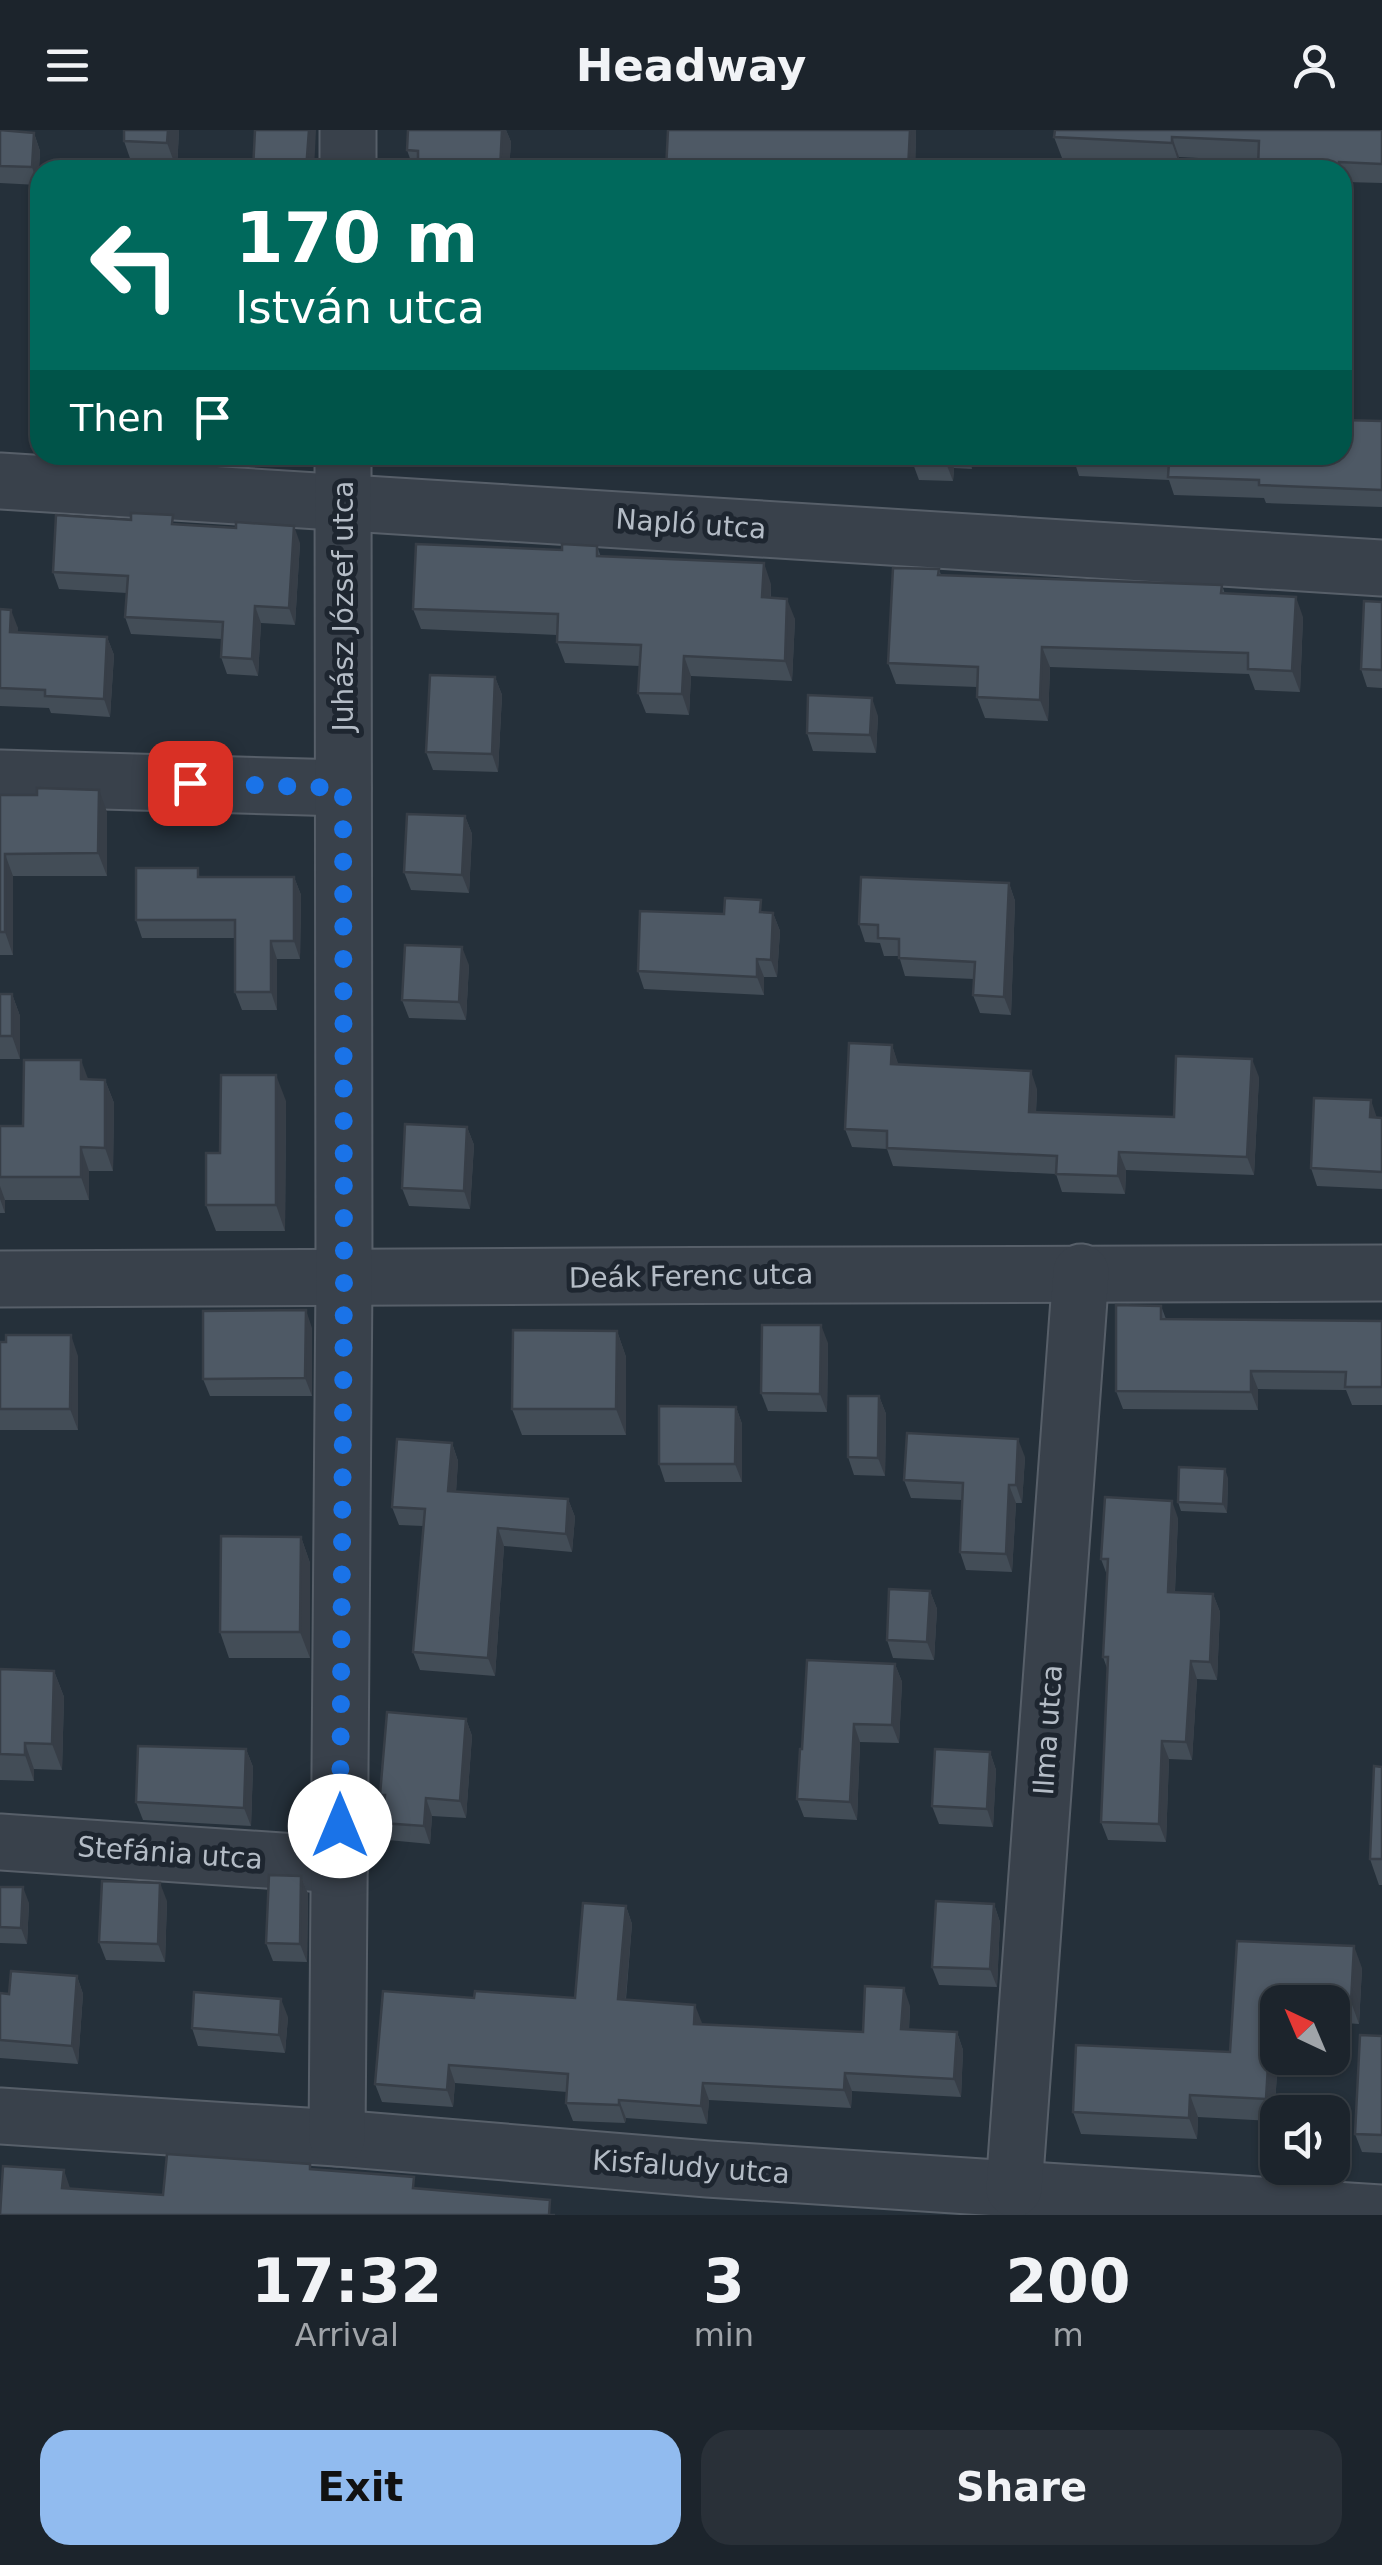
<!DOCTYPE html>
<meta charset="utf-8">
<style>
body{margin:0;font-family:"DejaVu Sans",sans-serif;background:#293038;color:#f1f3f6;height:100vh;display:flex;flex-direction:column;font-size:38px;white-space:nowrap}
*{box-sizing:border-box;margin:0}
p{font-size:32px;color:#a0a4a9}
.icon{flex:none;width:55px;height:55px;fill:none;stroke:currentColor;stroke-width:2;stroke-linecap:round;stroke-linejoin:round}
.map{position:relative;height:2085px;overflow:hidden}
.side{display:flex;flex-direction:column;background:#1c242c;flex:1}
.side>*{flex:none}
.top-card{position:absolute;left:30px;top:30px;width:1322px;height:305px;border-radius:30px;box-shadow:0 2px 8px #0004,0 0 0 2px #3a4148;background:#00695c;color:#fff;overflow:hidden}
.needle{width:65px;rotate:316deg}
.buttons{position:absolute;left:1260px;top:1855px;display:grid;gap:20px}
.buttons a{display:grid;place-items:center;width:90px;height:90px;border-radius:20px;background:#1c242c;box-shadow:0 2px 8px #0004,0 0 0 2px #3a4148;font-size:50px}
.pin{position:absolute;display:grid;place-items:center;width:85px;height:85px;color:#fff;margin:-42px;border-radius:20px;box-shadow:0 5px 15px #0006}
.me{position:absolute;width:110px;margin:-55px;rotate:0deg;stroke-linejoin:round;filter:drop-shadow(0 0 8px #0008)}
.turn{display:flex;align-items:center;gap:35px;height:210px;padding:0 40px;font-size:45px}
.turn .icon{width:130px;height:130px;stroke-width:2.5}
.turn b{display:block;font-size:70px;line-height:85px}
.then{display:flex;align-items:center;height:95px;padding:0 40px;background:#0003;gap:20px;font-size:38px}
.eta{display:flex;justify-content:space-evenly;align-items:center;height:170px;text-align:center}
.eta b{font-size:60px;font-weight:700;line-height:70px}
.cta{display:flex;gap:20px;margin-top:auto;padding:20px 40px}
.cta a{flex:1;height:115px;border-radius:30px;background:#91bbef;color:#111;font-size:40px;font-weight:700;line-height:115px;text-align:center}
.cta a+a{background:#293038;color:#f1f3f6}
header{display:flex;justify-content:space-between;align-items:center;height:130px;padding:0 40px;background:#1c242c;font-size:45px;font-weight:700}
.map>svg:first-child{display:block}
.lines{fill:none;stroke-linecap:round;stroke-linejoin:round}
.minor-casing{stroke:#575f69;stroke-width:59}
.minor{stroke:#39414b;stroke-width:55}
.wall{fill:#434d57}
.shaded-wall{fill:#373e47}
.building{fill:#4e5965;stroke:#373e47;stroke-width:2.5}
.route{stroke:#1a73e8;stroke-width:18;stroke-dasharray:0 32.4}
.labels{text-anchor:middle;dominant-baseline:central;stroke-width:10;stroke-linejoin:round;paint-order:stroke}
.street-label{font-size:28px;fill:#b4bcc6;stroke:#1e2630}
</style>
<header><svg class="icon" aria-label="menu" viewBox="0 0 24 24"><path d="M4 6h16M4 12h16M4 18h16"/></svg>Headway<svg class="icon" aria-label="person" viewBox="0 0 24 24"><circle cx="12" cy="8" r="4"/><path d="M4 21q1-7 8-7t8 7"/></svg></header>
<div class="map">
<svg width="1382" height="2085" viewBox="0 0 1382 2085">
<rect width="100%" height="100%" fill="#25303a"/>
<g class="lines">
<defs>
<g id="minor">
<path d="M348 40V0"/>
<path d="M0 351 1382 438"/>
<path d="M0 648 343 658"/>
<path d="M0 1149C461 1150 921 1141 1382 1143"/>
<path d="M0 1712 340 1735"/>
<path d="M0 1986 337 2008 708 2039 1382 2083"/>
<path d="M337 2008 344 1149 343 325"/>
<path d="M1014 2059 1081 1142"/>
</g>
</defs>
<use href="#minor" class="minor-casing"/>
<use href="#minor" class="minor"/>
</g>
<g class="wall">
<path d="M0 0 34 3 40 21 38 55 0 53Z"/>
<path d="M124 0H179L177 40 133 37 124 11Z"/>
<path d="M408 0H506L511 12 509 40H414L407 20Z"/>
<path d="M668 0H916L915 40H666Z"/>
<path d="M1382 0V53L1346 52V62H1342V40H1258V31L1179 27V33L1062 28 1054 7Z"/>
<path d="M1382 291V377L1266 373 1264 368 1174 365 1169 350 1079 346 1074 330 972 326V339L954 338 953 351 919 350 912 331 778 325 777 337 742 336 741 332 600 326 599 334 532 330 530 325H1342Z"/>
<path d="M176 395 300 413 295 495 261 493 258 546 227 544 221 527 222 509 131 504 125 487 127 463 59 459 53 442Z"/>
<path d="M597 416 601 427 771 454V468L795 489 792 551 691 546 689 585 646 583 638 563 640 536 565 533 557 512V505L421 499 413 479 562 420Z"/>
<path d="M939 439 941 445 1222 455 1225 464 1303 487 1300 562 1255 560 1249 544 1050 537 1048 591 985 588 977 567V557L896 554 888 533Z"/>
<path d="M1382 472V558L1367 557 1361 539Z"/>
<path d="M0 479 18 498 17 502 107 507 114 525 110 587 51 583 49 578 0 576Z"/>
<path d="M495 547 502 565 498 642 433 640 426 622Z"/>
<path d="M878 586 876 623 813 621 807 603Z"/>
<path d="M0 665 107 682V746H13V825H0Z"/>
<path d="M465 686 472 704 469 763 411 760 404 742Z"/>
<path d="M201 747H294L301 765 300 829H277V880H242L235 862V808H142L136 790Z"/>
<path d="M1009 753 1015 771 1011 885 980 883 973 865 974 849 905 846 899 826H884L880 813 865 812 859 794Z"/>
<path d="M765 782 773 783 780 801 777 847H764V865L644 859 638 841 724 784Z"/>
<path d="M469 835 466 890 409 888 402 870Z"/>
<path d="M0 864H12L20 886V929H0Z"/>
<path d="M892 915 898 935 1037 959 1036 983 1174 987 1259 947 1254 1045 1126 1040 1125 1064 1062 1062 1056 1044 893 1036 887 1019 852 1017 845 999Z"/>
<path d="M88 949 105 950 114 973 113 1041H89V1070H5V1083H0V996H23Z"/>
<path d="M286 971 285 1101H216L206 1075 220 1023Z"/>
<path d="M1377 988H1382V1059L1317 1056 1311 1038Z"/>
<path d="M467 997 474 1015 470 1079 409 1076 402 1058Z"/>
<path d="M1161 1176 1166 1189 1382 1191V1275H1352L1346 1260 1258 1259V1280L1123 1279 1116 1261Z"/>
<path d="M312 1198V1266H210L203 1249Z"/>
<path d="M617 1201 626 1227V1305H522L512 1279Z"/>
<path d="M0 1212 78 1226V1300H0Z"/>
<path d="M828 1213 827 1282 768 1281 761 1263Z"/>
<path d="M879 1266 886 1284 885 1346 854 1345 848 1327Z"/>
<path d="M736 1277 742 1294V1352H665L659 1334Z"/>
<path d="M452 1313 458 1331 456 1361 568 1369 575 1387 572 1422 504 1416 495 1546 420 1540 413 1522 423 1396 399 1395 392 1377Z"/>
<path d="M1025 1327 1022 1373H1016L1012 1442 966 1440 960 1422 962 1370 911 1368 904 1350Z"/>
<path d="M1228 1348 1227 1383 1181 1381 1178 1372Z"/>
<path d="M1178 1388 1175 1462 1213 1464 1220 1482 1217 1550 1197 1549 1192 1630 1169 1629 1166 1712 1108 1710 1101 1692 1107 1538 1103 1527 1107 1445 1101 1429Z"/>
<path d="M301 1407 310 1433V1528H229L220 1502Z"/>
<path d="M930 1461 937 1479 934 1530 893 1528 887 1510Z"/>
<path d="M895 1534 902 1552 899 1613 860 1612 857 1690 804 1687 797 1669 802 1619Z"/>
<path d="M0 1539 54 1541 64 1567 62 1640 34 1639V1651L0 1650Z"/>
<path d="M466 1589 472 1606 466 1688 432 1686 430 1714 388 1710 382 1693 384 1674 380 1665Z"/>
<path d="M246 1619 253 1637 251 1696 143 1690 136 1672Z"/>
<path d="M990 1622 996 1640 993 1697 939 1694 932 1676Z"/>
<path d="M1382 1637V1755H1379L1370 1729Z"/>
<path d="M301 1746 308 1764 307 1832 273 1831 266 1813Z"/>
<path d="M0 1757 29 1773 27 1814 0 1813Z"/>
<path d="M167 1771 165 1832 106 1830 99 1812Z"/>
<path d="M994 1774 1000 1792 997 1857 939 1855 932 1837Z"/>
<path d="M626 1776 632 1794 626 1869 702 1894 863 1902 910 1876 909 1900 957 1902 963 1920 961 1967 852 1961 851 1978 709 1970 707 1994 626 1988 625 1993 573 1991 566 1973 567 1962 455 1953 453 1977 382 1972 375 1954 474 1868H575Z"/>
<path d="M1237 1811 1362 1838 1359 1894 1332 1892V1872H1278V1927L1274 1991 1198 1987 1197 2009 1081 2004 1073 1982 1230 1922Z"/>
<path d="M77 1846 83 1864 78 1934 0 1928V1863L9 1864Z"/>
<path d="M288 1887 285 1923 198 1916 192 1898Z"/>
<path d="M1382 1906V2023L1362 2022 1355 2004Z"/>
</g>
<g class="shaded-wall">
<path d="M168 0H179L177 40 167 13Z"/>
<path d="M309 0H316L314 40H306Z"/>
<path d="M502 0H506L511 12 509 40H500Z"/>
<path d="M910 0H916L915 40H908Z"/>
<path d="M34 3 40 21 38 55 32 37Z"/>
<path d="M1172 7 1179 27V33L1172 13Z"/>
<path d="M1342 41 1346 52V62L1342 52Z"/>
<path d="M947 325H949L954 338 953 351 946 333Z"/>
<path d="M967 325 972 326V339Z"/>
<path d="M294 396 300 413 295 495 289 478Z"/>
<path d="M764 433 771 454 770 488 762 467Z"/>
<path d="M1296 467 1303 487 1300 562 1292 541Z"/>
<path d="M787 469 795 489 792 551 785 531Z"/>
<path d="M255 476 261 493 258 546 252 529Z"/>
<path d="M11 480 18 498 16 520 10 502Z"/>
<path d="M107 507 114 525 110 587 104 569Z"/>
<path d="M1042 517 1050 537 1048 591 1040 570Z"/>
<path d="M684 526 691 546 689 585 682 564Z"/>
<path d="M495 547 502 565 498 642 492 624Z"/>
<path d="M872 568 878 586 876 623 870 605Z"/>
<path d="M99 660 107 682V746L98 723Z"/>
<path d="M465 686 472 704 469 763 462 745Z"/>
<path d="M5 724 13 746V825L5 802Z"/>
<path d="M294 747 301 765 300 829 294 811Z"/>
<path d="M1009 753 1015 771 1011 885 1004 867Z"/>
<path d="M773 783 780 801 777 847 771 830Z"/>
<path d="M271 811 277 829V880L271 862Z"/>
<path d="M462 817 469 835 466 890 459 872Z"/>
<path d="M757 829 764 847V865L757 847Z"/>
<path d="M12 864 20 886V929L12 906Z"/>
<path d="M892 915 898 933V952L891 934Z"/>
<path d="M1252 929 1259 947 1254 1045 1247 1027Z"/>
<path d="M81 930 90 954 81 949Z"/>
<path d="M1031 941 1037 959 1035 1000 1029 982Z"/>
<path d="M276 945 286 971 285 1101 276 1075Z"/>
<path d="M105 950 114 973 113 1041 105 1018Z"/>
<path d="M1371 970 1377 988 1370 987Z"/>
<path d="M467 997 474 1015 470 1079 464 1061Z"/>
<path d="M81 1017 89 1041V1070L81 1047Z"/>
<path d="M1119 1022 1126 1040 1125 1064 1118 1046Z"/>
<path d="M0 1056 5 1070V1083L0 1069Z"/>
<path d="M306 1180 312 1198V1266L305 1248Z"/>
<path d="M821 1195 828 1213 827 1282 820 1264Z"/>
<path d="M617 1201 626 1227V1305L616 1279Z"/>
<path d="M71 1205 78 1226V1300L70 1279Z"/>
<path d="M1251 1241 1258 1259V1280L1251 1262Z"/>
<path d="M879 1266 886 1284 885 1346 878 1328Z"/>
<path d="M736 1277 742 1294V1352L735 1334Z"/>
<path d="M1018 1309 1025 1327 1022 1373 1016 1355Z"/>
<path d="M452 1313 458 1331 455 1379 448 1361Z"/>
<path d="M1225 1339 1228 1348 1227 1383 1223 1374Z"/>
<path d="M1009 1355 1016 1373 1012 1442 1006 1424Z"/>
<path d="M568 1369 575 1387 572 1422 566 1404Z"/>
<path d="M1172 1371 1178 1388 1174 1480 1168 1462Z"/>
<path d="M498 1398 504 1416 495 1546 488 1528Z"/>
<path d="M301 1407 310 1433V1528L300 1502Z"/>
<path d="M930 1461 937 1479 934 1530 927 1512Z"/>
<path d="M1213 1464 1220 1482 1217 1550 1210 1532Z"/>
<path d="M1191 1531 1197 1549 1192 1630 1186 1612Z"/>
<path d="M895 1534 902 1552 899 1613 892 1595Z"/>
<path d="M54 1541 64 1567 62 1640 52 1614Z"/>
<path d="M466 1589 472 1606 466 1688 460 1671Z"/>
<path d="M854 1594 860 1612 857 1690 850 1672Z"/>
<path d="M1162 1611 1169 1629 1166 1712 1159 1694Z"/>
<path d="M25 1613 34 1639V1651L25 1625Z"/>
<path d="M246 1619 253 1637 251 1696 244 1678Z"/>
<path d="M990 1622 996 1640 993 1697 987 1679Z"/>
<path d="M426 1668 432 1686 430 1714 424 1696Z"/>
<path d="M301 1746 308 1764 307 1832 300 1814Z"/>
<path d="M160 1753 167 1771 165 1832 158 1814Z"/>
<path d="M23 1757 29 1773 27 1814 21 1798Z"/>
<path d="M994 1774 1000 1792 997 1857 990 1839Z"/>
<path d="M626 1776 632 1794 624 1887 618 1869Z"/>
<path d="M1354 1816 1362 1838 1359 1894 1351 1872Z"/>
<path d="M77 1846 83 1864 78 1934 72 1916Z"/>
<path d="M904 1858 910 1876 908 1917 901 1899Z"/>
<path d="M1272 1868 1278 1884V1927L1274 1991 1266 1969Z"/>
<path d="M281 1869 288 1887 285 1923 279 1905Z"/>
<path d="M695 1875 702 1893 700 1911 694 1894Z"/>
<path d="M957 1902 963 1920 961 1967 954 1949Z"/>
<path d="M449 1935 455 1953 453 1977 447 1960Z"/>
<path d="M845 1943 852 1961 851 1978 844 1960Z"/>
<path d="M703 1953 709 1970 707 1994 701 1976Z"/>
<path d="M1190 1965 1198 1987 1197 2009 1189 1988Z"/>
<path d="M619 1970 626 1988 625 1993 619 1975Z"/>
<path d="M64 2040 71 2061 62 2058Z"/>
</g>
<g class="building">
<path d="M0 0 34 3 32 37 0 36Z"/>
<path d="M124 0H168L167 13 124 11Z"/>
<path d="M255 0H309L306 40H253Z"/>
<path d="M408 0H502L500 40H418V21L407 20Z"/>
<path d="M668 0H910L908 40 838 37V40H666Z"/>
<path d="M1055 0H1382V34L1339 32V40L1258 38 1259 11 1172 7V13L1054 7Z"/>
<path d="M1342 290 1382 291V360L1259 355V350L1168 347 1169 332 1073 328V325H1342Z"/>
<path d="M913 325H947L946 333 912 332Z"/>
<path d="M131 383 173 385 172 394 236 398V392L294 396 289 478 255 476 252 529 221 527 223 492 125 487 128 446 53 442 56 385 131 390Z"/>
<path d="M416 414 562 420V414L597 416V426L764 433 762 467 787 469 785 531 684 526 682 564 638 563 641 515 557 512 558 484 413 479Z"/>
<path d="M893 438 939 439 938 445 1222 455 1221 463 1296 467 1292 541 1248 539V523L1042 517 1040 570 977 567 978 537 888 533Z"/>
<path d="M1364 471 1382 472V540L1361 539Z"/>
<path d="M0 479 11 480 10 502 107 507 104 569 45 566V560L0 558Z"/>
<path d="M430 545 495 547 492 624 426 622Z"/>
<path d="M808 565 872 568 870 605 807 603Z"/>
<path d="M37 658 99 660 98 723 5 724V802H0V665H37Z"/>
<path d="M407 684 465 686 462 745 404 742Z"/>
<path d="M136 738H198V747H294V811H271V862H235V790H136Z"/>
<path d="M861 747 1009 753 1004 867 973 865 975 832 899 828V809L878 808V795L859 794Z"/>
<path d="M725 768 761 770 760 782 773 783 771 830 757 829V847L638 841 640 781 724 784Z"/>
<path d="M405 815 462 817 459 872 402 870Z"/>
<rect x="0" y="864" width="12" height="42"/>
<path d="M849 913 892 915 891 934 1031 941 1029 982 1174 987 1176 926 1252 929 1247 1027 1119 1022 1118 1046 1056 1044 1057 1026 887 1018V1001L845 999Z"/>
<path d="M24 930H81V949L105 950V1018L81 1017V1047H0V996H23Z"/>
<path d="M221 945H276V1075H206V1023H220Z"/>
<path d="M1314 968 1371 970 1370 987 1382 988V1042L1311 1038Z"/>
<path d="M405 994 467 997 464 1061 402 1058Z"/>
<path d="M1116 1175 1161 1176V1189L1382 1191V1257H1345L1346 1242 1251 1241V1262L1116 1261Z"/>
<path d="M306 1180 305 1248 203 1249V1181Z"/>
<path d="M762 1195H821L820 1264 761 1263Z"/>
<path d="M513 1200 617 1201 616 1279H512Z"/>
<path d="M6 1205H71L70 1279H0V1212H6Z"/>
<path d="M848 1266H879L878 1328 848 1327Z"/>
<path d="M659 1276 736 1277 735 1334H659Z"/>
<path d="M907 1303 1018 1309 1016 1355H1009L1006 1424 960 1422 963 1353 904 1350Z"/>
<path d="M397 1309 452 1313 448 1361 568 1369 566 1404 498 1398 488 1528 413 1522 425 1379 392 1377Z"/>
<path d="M1179 1337 1225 1339 1223 1374 1178 1372Z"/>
<path d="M1105 1367 1172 1371 1168 1462 1213 1464 1210 1532 1191 1531 1186 1612 1162 1611 1159 1694 1101 1692 1108 1527H1103L1108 1429H1101Z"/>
<path d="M221 1406 301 1407 300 1502H220Z"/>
<path d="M889 1459 930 1461 927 1512 887 1510Z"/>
<path d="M807 1530 895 1534 892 1595 854 1594 850 1672 797 1669 800 1619H802Z"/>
<path d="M0 1539 54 1541 52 1614 25 1613V1625L0 1624Z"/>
<path d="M387 1582 466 1589 460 1671 426 1668 424 1696 382 1693 385 1665H380Z"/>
<path d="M138 1616 246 1619 244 1678 136 1672Z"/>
<path d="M935 1619 990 1622 987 1679 932 1676Z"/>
<path d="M1374 1636 1382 1637V1729H1370Z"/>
<path d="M269 1745 301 1746 300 1814 266 1813Z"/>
<path d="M102 1751 160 1753 158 1814 99 1812Z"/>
<path d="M0 1757H23L21 1798 0 1797Z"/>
<path d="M936 1771 994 1774 990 1839 932 1837Z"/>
<path d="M583 1773 626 1776 618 1869 695 1875 694 1894 863 1902 865 1856 904 1858 901 1899 957 1902 954 1949 845 1943 844 1960 703 1953 701 1976 619 1970V1975L566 1973 568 1944 449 1935 447 1960 375 1954 383 1861 474 1868 475 1861 575 1868Z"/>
<path d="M1237 1811 1354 1816 1351 1872 1272 1868 1266 1969 1190 1965 1189 1988 1073 1982 1076 1915 1230 1922Z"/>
<path d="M11 1841 77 1846 72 1916 0 1910V1863L9 1864Z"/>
<path d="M194 1862 281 1869 279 1905 192 1898Z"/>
<path d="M1360 1905 1382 1906V2005L1355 2004Z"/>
<path d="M167 2024 310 2034V2039L414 2047 413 2058 550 2070 549 2085H555H0L3 2036 64 2040 62 2058 163 2065Z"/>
</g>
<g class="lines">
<path class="route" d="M190 653 343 658 344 1150 340 1696"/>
</g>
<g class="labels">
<g class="street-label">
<text transform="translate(691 394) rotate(4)">Napló utca</text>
<text transform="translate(343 476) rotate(-90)">Juhász József utca</text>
<text transform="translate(691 1146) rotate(-1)">Deák Ferenc utca</text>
<text transform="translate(1048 1600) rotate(-86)">Ilma utca</text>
<text transform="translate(170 1723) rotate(4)">Stefánia utca</text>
<text transform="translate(691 2037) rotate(4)">Kisfaludy utca</text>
</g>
</g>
</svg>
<div class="buttons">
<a><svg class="needle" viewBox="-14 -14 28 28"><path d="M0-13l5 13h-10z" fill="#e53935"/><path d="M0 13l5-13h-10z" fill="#a0a4a9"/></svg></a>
<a><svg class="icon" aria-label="sound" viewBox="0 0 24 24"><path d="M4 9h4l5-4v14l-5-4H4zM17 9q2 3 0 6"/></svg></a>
</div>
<div class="pin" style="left:190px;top:653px;background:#d93025"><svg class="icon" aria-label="arrive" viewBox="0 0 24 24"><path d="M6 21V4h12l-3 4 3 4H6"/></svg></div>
<svg class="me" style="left:340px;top:1696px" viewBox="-20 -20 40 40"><circle r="19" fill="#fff"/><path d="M0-13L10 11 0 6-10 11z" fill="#1a73e8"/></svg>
<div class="top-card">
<div class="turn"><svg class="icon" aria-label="left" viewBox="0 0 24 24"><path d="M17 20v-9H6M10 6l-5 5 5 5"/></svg><div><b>170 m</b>István utca</div></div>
<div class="then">Then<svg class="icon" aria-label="arrive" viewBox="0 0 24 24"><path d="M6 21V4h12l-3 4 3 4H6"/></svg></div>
</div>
</div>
<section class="side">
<div class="eta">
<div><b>17:32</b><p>Arrival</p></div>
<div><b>3</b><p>min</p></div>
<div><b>200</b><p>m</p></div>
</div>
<div class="cta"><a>Exit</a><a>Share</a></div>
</section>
